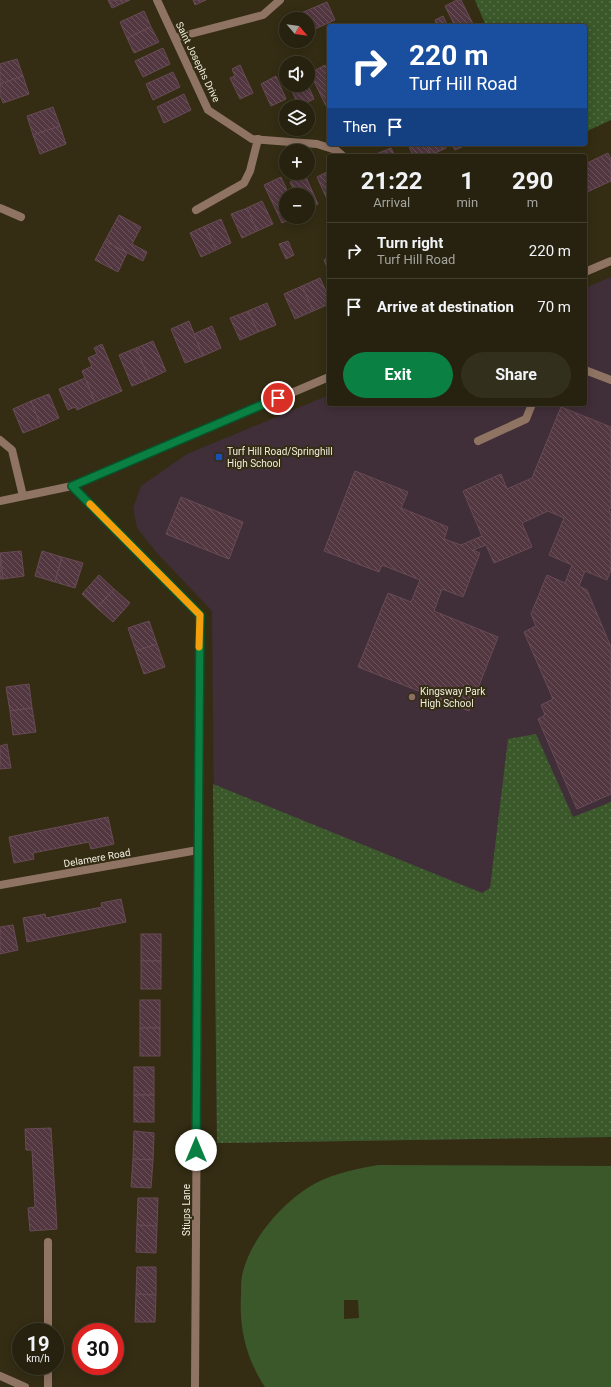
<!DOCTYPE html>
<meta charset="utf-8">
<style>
body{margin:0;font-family:Roboto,sans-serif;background:#332f1d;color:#f1f3f6;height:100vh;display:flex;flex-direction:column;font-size:15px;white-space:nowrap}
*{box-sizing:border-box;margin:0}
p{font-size:13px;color:#a4a49e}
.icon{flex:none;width:22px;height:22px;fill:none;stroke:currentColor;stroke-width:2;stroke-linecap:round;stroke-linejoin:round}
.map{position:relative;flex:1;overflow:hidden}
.panel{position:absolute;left:327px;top:154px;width:260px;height:252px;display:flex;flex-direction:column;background:#27220f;border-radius:4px;box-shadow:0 2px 10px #0003,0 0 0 1px #433f2f}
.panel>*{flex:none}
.top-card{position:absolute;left:327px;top:24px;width:260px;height:122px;border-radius:4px;box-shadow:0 2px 10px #0003,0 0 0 1px #433f2f;background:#1a4fa0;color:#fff;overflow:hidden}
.needle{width:26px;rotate:119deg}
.fabs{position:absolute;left:279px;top:12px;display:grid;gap:8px}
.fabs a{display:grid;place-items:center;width:36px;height:36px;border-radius:50%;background:#27220f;box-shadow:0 2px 10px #0003,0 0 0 1px #433f2f;font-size:20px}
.speed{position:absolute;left:12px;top:1323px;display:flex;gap:8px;font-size:20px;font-weight:700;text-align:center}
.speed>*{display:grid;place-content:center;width:52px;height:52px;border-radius:50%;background:#27220f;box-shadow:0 2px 10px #0003,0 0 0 1px #433f2f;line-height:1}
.speed small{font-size:10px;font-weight:400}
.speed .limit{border:6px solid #d22;background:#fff;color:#111}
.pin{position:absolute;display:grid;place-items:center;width:34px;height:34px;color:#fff;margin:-17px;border:2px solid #fff;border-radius:50%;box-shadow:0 1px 4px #0007}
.me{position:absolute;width:44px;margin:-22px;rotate:0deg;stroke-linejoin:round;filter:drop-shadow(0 0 3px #0008)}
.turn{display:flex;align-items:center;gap:14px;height:84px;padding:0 16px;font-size:18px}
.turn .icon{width:52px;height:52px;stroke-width:2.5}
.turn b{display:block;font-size:28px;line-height:34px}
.then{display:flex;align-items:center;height:38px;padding:0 16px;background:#0003;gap:8px;font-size:15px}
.eta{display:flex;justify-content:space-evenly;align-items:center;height:68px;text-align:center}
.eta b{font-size:24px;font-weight:700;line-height:28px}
.action{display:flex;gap:8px;margin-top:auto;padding:8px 16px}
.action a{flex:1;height:46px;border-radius:24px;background:#0b8043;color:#fff;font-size:16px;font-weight:700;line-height:46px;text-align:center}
.action a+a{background:#332f1d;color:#f1f3f6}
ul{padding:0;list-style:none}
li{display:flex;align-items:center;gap:12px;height:56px;padding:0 16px;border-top:1px solid #433f2f}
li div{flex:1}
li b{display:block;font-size:15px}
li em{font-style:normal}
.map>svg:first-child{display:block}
.education{fill:#402e38}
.grass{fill:#3a582a;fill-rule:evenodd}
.park{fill:url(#park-dots)}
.building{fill:url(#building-back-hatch);stroke:#684b55}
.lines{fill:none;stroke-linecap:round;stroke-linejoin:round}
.service{stroke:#907463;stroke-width:8}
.minor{stroke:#907463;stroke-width:8}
.route-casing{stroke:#07532c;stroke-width:10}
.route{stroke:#0b8043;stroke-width:7}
.slow{stroke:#f59e0b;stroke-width:7}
.transit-dot{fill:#1a4fb4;stroke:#342d14;stroke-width:1.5}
.education-dot{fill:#8d6e63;stroke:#342d14;stroke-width:1.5}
.labels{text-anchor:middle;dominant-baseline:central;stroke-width:4;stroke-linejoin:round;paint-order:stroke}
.street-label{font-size:10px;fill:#f1edde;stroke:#342d14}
.poi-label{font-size:10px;fill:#f1edde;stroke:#342d14;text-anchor:start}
</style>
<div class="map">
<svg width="611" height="1387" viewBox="0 0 611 1387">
<defs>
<pattern id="park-dots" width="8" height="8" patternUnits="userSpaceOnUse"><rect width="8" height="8" fill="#3a582a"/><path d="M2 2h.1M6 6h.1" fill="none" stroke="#577048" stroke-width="1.8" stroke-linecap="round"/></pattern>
<pattern id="building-back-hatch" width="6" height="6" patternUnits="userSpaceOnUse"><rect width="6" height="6" fill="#523740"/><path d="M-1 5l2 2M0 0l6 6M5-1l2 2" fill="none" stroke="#6b545b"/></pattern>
</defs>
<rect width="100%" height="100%" fill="#342d14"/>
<path class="education" d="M611 277V1137L217 1143 212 611 157 553 137 528 133 508 141 486 187 454 329 395V404H585V288Z"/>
<path class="grass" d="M378 1165 611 1166V1387H265C246 1358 239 1329 241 1294 241 1288 241 1282 242 1276 249 1240 284 1200 316 1183 335 1173 357 1169 378 1165ZM344 1300H358L359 1318 344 1319Z"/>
<g class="park">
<path d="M475 0H611V120L585 132V26H486Z"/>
<path d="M536 734 573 817 611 802V1137L217 1143 213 784 482 893 490 888 508 739Z"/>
</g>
<g class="building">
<path d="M108 0H130L112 8Z"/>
<path d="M193 0H206L195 5Z"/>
<path d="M457 0H461L474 26H455L445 6Z"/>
<path d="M327 2 335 20 308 32V19H292L294 16Z"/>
<path d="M144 11 151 27 127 38 120 22Z"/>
<path d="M443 16 448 26H437L435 20Z"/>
<path d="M151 27 159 42 134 53 127 38Z"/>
<path d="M163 48 170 64 143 77 135 61Z"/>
<path d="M17 59 23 76 0 84V64Z"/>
<path d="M240 65 253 93 240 99 230 78 235 76 232 69Z"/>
<path d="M325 65 329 74V104L326 106 310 73Z"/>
<path d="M173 72 180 87 153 100 146 84Z"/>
<path d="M23 76 29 94 3 103 0 95V84Z"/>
<path d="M276 76 286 99 271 106 261 84Z"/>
<path d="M289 85H308L314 99 299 106Z"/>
<path d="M184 94 191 110 164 123 157 107Z"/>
<path d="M53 107 60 126 33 135 27 116Z"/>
<path d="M60 126 66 144 40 154 33 135Z"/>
<path d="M408 144H426L431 155 413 156Z"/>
<path d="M426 144H445L446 148 431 155Z"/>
<path d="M452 144H468L455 150Z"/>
<path d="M391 148 395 156H377L376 154Z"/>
<path d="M608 153 611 159V181L585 193V164Z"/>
<path d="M329 171V198L327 199 317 177Z"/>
<path d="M305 175 318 204 308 209V195H296L290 182Z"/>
<path d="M281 177 289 195H286V217H295L282 223 264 185Z"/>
<path d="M262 201 273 224 257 231 247 208Z"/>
<path d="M247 208 257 231 242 238 231 214Z"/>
<path d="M119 215 141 227 132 244 147 252 143 261 105 241Z"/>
<path d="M221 219 231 243 216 250 205 226Z"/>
<path d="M205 226 216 250 201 257 190 233Z"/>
<path d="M105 241 127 253 118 272 95 260Z"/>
<path d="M288 241 294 255 286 259 279 244Z"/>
<path d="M329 257V272L324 260Z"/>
<path d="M320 278 329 298V304L313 311 302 286Z"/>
<path d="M302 286 313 311 295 319 284 294Z"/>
<path d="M267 303 276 325 258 332 248 311Z"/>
<path d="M248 311 258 332 240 340 230 318Z"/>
<path d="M189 321 203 356 185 363 171 329Z"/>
<path d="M212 326 221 348 203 356 194 334Z"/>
<path d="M153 341 166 371 149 379 136 348Z"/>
<path d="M102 344 122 391 95 402 82 371 92 366 88 358 97 354 94 348Z"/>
<path d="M136 348 149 379 132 386 119 355Z"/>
<path d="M85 378 95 402 77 410 75 407 68 410 59 389Z"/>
<path d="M49 394 59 418 41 426 31 401Z"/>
<path d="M31 401 41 426 23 433 13 409Z"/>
<path d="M561 407 611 427V506L609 511 611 512V569L607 580 585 571 579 586 587 590 611 647V794L577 809 538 719 545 715 541 705 553 699 524 632 536 626 531 614 547 575 565 583 572 565 549 555 564 518 548 511 522 523 532 547 494 563 486 545 473 550 480 553 463 597 442 589 434 611 498 637 469 711 358 667 388 593 411 602 420 580 382 565 379 572 324 551 355 471 408 492 401 508 448 527 444 539 461 545 482 536 463 491 501 474 507 489 532 478Z"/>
<path d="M181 497 243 522 229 559 166 534Z"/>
<path d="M21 551 24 576 3 579 0 553Z"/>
<path d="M42 551 62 557 55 582 35 576Z"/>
<path d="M0 553 3 579H0Z"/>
<path d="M62 557 83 563 75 588 55 582Z"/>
<path d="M99 575 114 589 97 608 82 594Z"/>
<path d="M114 589 130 603 113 622 97 608Z"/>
<path d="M149 621 157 644 136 651 128 628Z"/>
<path d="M157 644 165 667 144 674 136 651Z"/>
<path d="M29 684 32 708 10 711 6 687Z"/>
<path d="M32 708 36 732 13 735 10 711Z"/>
<path d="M7 744 11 768 0 769V746Z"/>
<path d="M108 817 114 844 91 849 89 842 33 853 34 859 14 863 9 837Z"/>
<path d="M121 899 126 922 27 942 23 918 45 914 46 918 102 907 101 903Z"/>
<path d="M13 925 18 950 0 954V927Z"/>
<rect x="141" y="934" width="20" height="27"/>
<rect x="141" y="961" width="20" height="28"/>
<rect x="140" y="1000" width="20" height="28"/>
<rect x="140" y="1028" width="20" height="28"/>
<rect x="134" y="1067" width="20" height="28"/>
<rect x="134" y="1095" width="20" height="27"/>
<path d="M51 1128 57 1229 30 1231 28 1208 35 1207 32 1150H26L25 1129Z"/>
<path d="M134 1131 154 1133 153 1160 133 1159Z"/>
<path d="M133 1159 153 1160 151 1188 131 1187Z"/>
<path d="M138 1198H158L157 1226 137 1225Z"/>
<path d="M137 1225 157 1226 156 1253 136 1252Z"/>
<path d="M137 1267H156V1295L136 1294Z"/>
<path d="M136 1294 156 1295 155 1322H135Z"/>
</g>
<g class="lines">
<g class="service">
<path d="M196 210 244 183 250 171 258 139"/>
<path d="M585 370 611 380"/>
<path d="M478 441 526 419 532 404"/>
</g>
<g class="minor">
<path d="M157 0 208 110 252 139 317 144 336 150 343 156"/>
<path d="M175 38 263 15 280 0"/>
<path d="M0 208 21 217"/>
<path d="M585 272 611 261"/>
<path d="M0 440 12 450 23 496"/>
<path d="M72 486 200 615 195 1387"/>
<path d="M0 501 72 486 329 377"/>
<path d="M0 885 198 850"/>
<path d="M48 1242V1332"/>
<path d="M48 1366V1387"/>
<path d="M0 1376 25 1387"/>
</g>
</g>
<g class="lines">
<defs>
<path id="route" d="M196 1150 200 615 72 486 278 398"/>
</defs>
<use href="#route" class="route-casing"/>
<use href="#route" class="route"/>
<path class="slow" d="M90 504 200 615 199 647"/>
</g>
<rect class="transit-dot" x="215" y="453" width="8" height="8" rx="2"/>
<circle class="education-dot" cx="412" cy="697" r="4"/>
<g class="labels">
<g class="street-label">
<text transform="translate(198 62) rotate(64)">Saint Josephs Drive</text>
<text transform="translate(97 858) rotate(-10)">Delamere Road</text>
<text transform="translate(186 1210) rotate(-90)">Stiups Lane</text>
</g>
<g class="poi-label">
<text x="227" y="451">Turf Hill Road/Springhill<tspan x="227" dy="12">High School</tspan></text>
<text x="420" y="691">Kingsway Park<tspan x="420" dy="12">High School</tspan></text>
</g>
</g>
</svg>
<div class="fabs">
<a><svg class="needle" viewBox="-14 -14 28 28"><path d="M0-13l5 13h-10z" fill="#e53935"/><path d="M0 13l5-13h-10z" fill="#a4a49e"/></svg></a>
<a><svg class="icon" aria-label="sound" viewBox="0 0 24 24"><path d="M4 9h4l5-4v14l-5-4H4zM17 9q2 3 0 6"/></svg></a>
<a><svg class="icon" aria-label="layers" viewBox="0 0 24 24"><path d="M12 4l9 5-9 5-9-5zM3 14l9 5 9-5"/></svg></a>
<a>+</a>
<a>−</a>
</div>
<div class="speed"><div>19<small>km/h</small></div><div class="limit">30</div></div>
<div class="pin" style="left:278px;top:398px;background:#d93025"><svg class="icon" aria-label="arrive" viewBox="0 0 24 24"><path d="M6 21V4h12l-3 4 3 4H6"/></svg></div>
<svg class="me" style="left:196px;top:1150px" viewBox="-20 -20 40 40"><circle r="19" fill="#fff"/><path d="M0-13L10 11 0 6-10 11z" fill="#0b8043"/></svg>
<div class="top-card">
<div class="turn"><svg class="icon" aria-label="right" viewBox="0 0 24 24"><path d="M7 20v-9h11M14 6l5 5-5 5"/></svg><div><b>220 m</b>Turf Hill Road</div></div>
<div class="then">Then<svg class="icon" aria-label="arrive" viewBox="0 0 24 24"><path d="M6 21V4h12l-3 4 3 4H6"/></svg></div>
</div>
<section class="panel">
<div class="eta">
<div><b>21:22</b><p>Arrival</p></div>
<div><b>1</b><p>min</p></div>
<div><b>290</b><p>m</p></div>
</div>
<ul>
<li><svg class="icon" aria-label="right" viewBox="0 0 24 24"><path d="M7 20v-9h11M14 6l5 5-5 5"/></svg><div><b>Turn right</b><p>Turf Hill Road</p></div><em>220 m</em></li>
<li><svg class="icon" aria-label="arrive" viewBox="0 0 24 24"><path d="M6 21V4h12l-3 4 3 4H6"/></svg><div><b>Arrive at destination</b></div><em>70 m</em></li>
</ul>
<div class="action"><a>Exit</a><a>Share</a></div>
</section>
</div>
